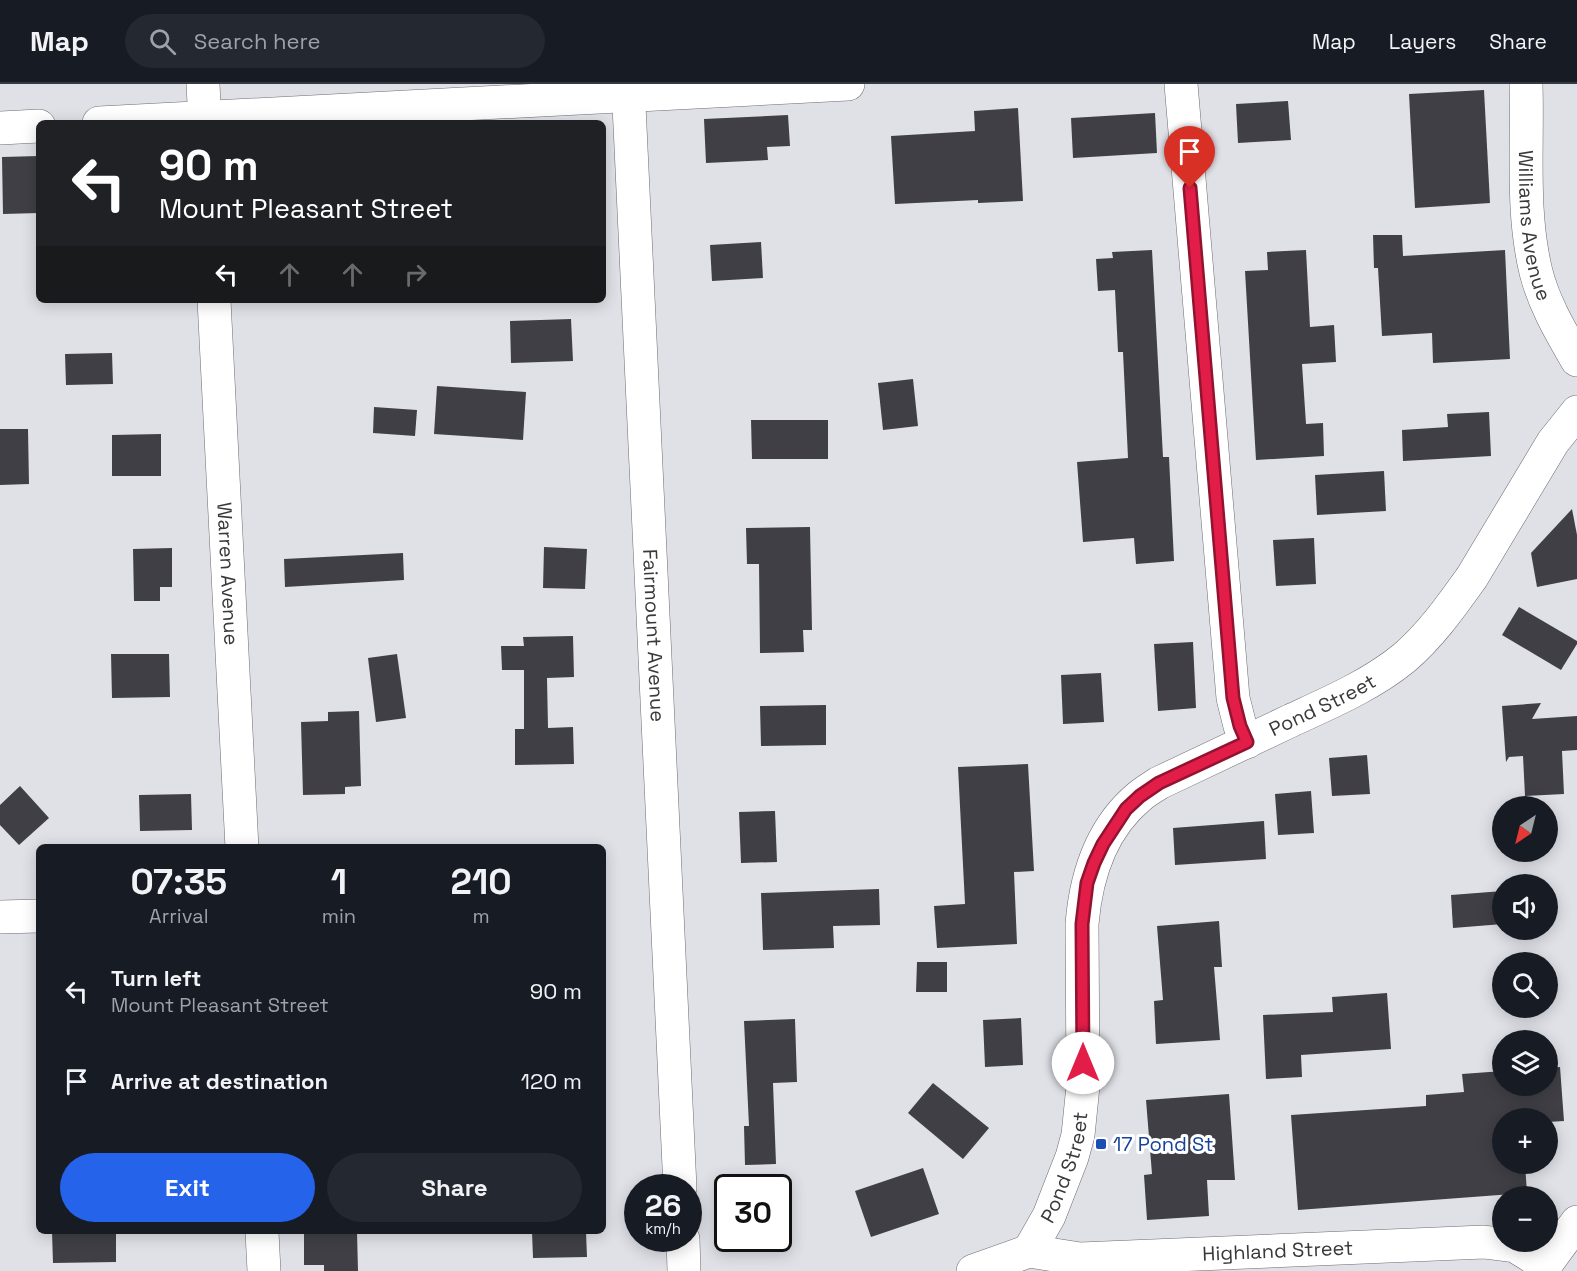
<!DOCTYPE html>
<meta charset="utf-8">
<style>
body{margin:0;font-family:"Space Grotesk",sans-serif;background:#242831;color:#f1f3f6;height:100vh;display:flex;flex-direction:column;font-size:22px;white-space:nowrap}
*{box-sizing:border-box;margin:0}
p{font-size:20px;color:#9ea1a6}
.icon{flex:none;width:33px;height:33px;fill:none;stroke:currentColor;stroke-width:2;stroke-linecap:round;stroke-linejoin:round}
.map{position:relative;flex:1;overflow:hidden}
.sheet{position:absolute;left:36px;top:760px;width:570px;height:390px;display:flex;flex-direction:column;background:#171b24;border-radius:9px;box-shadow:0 3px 15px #0003}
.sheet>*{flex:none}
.banner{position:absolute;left:36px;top:36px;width:570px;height:183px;border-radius:9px;box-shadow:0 3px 15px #0003;background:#202124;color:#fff;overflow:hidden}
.needle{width:39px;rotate:215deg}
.tools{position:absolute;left:1492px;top:712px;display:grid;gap:12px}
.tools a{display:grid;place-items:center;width:66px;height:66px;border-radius:50%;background:#171b24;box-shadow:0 3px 15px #0003;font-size:30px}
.speed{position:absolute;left:624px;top:1090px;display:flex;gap:12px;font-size:30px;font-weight:700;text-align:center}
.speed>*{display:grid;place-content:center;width:78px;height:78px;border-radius:50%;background:#171b24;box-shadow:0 3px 15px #0003;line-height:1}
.speed small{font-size:15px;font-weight:400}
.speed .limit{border:3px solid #111;border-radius:9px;background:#fff;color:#111}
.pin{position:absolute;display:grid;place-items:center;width:51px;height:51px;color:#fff;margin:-62px -26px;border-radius:50% 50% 50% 0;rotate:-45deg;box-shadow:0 0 6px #0007}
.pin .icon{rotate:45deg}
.me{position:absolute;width:66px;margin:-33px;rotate:0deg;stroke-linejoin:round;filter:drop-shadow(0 0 4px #0008)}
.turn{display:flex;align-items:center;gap:21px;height:126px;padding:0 24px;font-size:27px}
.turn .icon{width:78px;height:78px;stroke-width:2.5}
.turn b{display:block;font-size:42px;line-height:51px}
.lanes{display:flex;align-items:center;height:57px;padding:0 24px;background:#0003;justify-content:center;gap:30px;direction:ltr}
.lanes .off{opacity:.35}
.eta{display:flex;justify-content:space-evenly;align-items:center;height:102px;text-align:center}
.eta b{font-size:36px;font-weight:700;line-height:42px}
.button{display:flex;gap:12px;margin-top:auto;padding:12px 24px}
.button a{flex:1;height:69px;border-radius:36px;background:#2563eb;color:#fff;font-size:24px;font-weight:700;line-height:69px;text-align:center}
.button a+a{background:#242831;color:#f1f3f6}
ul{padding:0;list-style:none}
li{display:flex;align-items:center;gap:18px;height:90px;padding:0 24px}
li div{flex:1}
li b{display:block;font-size:22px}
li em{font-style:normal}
header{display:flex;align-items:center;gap:36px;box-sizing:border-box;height:84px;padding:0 30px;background:#171b24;border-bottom:2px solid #363941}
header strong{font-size:28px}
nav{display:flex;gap:33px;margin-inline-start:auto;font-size:21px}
.search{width:420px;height:54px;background:#242831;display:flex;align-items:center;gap:15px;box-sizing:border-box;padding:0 21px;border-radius:33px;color:#9ea1a6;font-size:22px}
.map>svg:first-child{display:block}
.building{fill:#3f3f45}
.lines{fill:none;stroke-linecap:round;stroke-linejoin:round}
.minor-casing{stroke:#6c6c72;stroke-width:34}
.tertiary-casing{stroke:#6c6c72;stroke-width:34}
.minor{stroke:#fff;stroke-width:33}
.tertiary{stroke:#fff;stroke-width:33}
.route-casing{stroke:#92132f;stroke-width:15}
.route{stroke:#e11d48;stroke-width:10}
.transit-dot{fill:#1a4fb4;stroke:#fff;stroke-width:2}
.labels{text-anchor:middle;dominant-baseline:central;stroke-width:6;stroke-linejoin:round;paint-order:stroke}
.street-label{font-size:20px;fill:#39393b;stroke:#fff}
.transit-label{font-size:20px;fill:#164399;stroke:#fff;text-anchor:start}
</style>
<header>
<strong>Map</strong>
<div class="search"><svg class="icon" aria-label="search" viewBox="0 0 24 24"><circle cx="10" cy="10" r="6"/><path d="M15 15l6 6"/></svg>Search here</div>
<nav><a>Map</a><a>Layers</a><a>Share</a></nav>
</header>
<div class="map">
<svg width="1577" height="1187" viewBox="0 0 1577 1187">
<rect width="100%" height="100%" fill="#e0e1e7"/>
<g class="building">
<path d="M1484 6 1490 119 1415 124 1409 10Z"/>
<path d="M1288 17 1291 56 1238 59 1236 20Z"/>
<path d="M1018 24 1023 117 978 119V116L895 120 891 52 975 47 974 27Z"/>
<path d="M1155 29 1157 69 1073 74 1071 34Z"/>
<path d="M788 31 790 62 767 63 768 76 706 79 704 35Z"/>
<path d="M39 72V129L3 130 2 73Z"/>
<path d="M1373 151H1402L1403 172 1505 166 1510 275 1433 279 1432 249 1382 252 1378 184H1374Z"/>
<path d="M761 158 763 194 712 197 710 161Z"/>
<path d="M1152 166 1163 373H1169L1174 477 1136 480 1134 454 1083 458 1077 378 1128 374 1123 268H1118L1115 206 1098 207 1096 175 1113 174 1112 168Z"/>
<path d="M1306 166 1310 243 1334 241 1336 278 1302 280 1306 340 1323 339 1324 372 1256 376 1245 187 1268 186 1267 168Z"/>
<path d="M571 235 573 277 511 279 510 237Z"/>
<path d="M112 269 113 300 66 301 65 270Z"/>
<path d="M913 295 918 342 883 346 878 299Z"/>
<path d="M437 302 526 308 523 356 434 350Z"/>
<path d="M374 323 417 326 415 352 373 349Z"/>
<path d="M1489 328 1491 372 1403 377 1402 346 1448 343 1447 330Z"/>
<path d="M751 336H828V375H752Z"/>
<path d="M0 345H28L29 400 0 401Z"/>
<path d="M161 350V392H112V351Z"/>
<path d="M1384 387 1386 427 1317 431 1315 391Z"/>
<path d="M1572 425 1577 451V495L1537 503 1531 469Z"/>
<path d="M810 443 812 546H803L804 568 760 569 759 480H747L746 444Z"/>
<path d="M1314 454 1316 500 1276 502 1273 456Z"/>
<path d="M544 463 587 465 585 505 543 504Z"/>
<path d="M172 464V503H160V517H134L133 465Z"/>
<path d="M403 469 404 496 285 503 284 475Z"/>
<path d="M1519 523 1577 557V560L1561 586 1502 551Z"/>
<path d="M573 552 574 593 547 594 548 644 573 643 574 680 515 681V645H524V586H502L501 562H524L523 553Z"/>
<path d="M1193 558 1196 624 1158 627 1154 560Z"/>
<path d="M111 570H169L170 613 112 614Z"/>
<path d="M397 570 406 634 376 638 368 574Z"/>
<path d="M1101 589 1104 638 1063 640 1061 591Z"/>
<path d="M1541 619 1532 635 1577 632V666L1562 667 1564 710 1525 712 1523 672 1509 673 1506 678 1502 622Z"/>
<path d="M826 621V661L761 662 760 622Z"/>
<path d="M359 627 361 702 345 703V710L303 711 301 638 328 637V628Z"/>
<path d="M1367 671 1370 710 1332 712 1329 674Z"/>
<path d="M1028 680 1034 787 1014 788 1017 860 937 864 934 822 965 820 958 683Z"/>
<path d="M20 702 49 734 19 761 0 741V721Z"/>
<path d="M1311 707 1314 749 1278 751 1275 710Z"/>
<path d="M191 710 192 746 140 747 139 711Z"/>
<path d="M775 727 777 778 741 779 739 728Z"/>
<path d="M1264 737 1266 775 1175 781 1173 744Z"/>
<path d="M879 805 880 841 833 842 834 864 763 866 761 809Z"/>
<path d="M1503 807V840L1453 844 1451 811Z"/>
<path d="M1219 837 1222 883H1214L1220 956 1156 960 1154 917 1163 916 1157 842Z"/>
<path d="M917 878H947V908H916Z"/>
<path d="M1387 909 1391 965 1301 971 1302 993 1266 995 1263 931 1333 928 1332 913Z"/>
<path d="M1021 934 1023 981 985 983 983 936Z"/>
<path d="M795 935 797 998 773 999 776 1080 745 1081 744 1042H749L744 937Z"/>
<path d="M1560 983 1564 1037 1548 1038V1035H1503V1080H1525L1527 1109 1298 1126 1291 1031 1426 1022V1011L1464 1008 1462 990 1503 987V1002H1548V984Z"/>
<path d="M933 999 989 1044 963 1075 908 1029Z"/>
<path d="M1229 1010 1235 1096H1207L1209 1132 1147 1136 1144 1091 1152 1090 1146 1016Z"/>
<path d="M923 1084 939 1130 871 1153 855 1107Z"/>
<path d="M52 1148H116V1178L53 1179Z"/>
<path d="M304 1148H357L358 1187H324V1181H304Z"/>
<path d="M532 1148H586L587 1173 533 1174Z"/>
</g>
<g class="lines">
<defs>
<g id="minor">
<path d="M203 0 205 39"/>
<path d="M1181 0 1233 614 1240 642 1247 658"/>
<path id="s1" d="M1526 0C1528 62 1521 127 1536 188 1544 220 1561 248 1577 276"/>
<path d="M99 39 848 0"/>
<path d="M0 44 39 42"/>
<path id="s2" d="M214 216 242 764"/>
<path d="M0 833 39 832"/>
<path d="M262 1148 264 1187"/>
<path id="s3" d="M1029 1167 1049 1132 1072 1073 1078 1051 1083 1002 1082 840C1086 792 1101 744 1140 712 1146 707 1153 703 1159 699 1204 678 1248 657 1292 636 1331 618 1371 601 1404 574 1431 551 1452 521 1472 493L1553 358 1577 328"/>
<path id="s4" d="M973 1187 1029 1167 1080 1175 1484 1158 1515 1162 1528 1170 1545 1181"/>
<path d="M1541 1187 1577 1138"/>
</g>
<g id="tertiary">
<path id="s5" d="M628 0 680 1104"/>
<path d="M683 1155 684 1187"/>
</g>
</defs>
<use href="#minor" class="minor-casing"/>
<use href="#tertiary" class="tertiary-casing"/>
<use href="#minor" class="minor"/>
<use href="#tertiary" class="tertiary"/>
</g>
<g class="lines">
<defs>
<path id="route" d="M1083 979 1082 840 1087 799 1094 779 1103 760 1126 725 1140 712 1159 699 1247 658 1240 642 1233 614 1190 104"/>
</defs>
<use href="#route" class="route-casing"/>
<use href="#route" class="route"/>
</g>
<rect class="transit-dot" x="1095" y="1054" width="12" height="12" rx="3"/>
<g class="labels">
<g class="street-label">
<text stroke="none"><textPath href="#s1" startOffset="142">Williams Avenue</textPath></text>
<text stroke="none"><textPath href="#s2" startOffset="274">Warren Avenue</textPath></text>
<text stroke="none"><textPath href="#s5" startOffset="552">Fairmount Avenue</textPath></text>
<text stroke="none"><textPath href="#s3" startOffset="686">Pond Street</textPath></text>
<text stroke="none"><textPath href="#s3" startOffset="92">Pond Street</textPath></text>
<text stroke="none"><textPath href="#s4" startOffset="309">Highland Street</textPath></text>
</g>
<g class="transit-label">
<text x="1113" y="1060">17 Pond St</text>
</g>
</g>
</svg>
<div class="tools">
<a><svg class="needle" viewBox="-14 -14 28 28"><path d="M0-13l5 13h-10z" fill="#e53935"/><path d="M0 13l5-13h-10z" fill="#9ea1a6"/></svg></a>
<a><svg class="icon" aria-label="sound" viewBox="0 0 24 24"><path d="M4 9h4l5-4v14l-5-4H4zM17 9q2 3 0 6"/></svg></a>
<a><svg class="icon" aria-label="search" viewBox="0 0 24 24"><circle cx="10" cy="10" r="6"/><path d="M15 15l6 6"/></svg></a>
<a><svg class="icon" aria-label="layers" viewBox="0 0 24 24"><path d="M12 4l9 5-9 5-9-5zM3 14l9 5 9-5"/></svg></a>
<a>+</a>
<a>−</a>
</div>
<div class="speed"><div>26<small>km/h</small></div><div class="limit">30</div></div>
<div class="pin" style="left:1190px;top:104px;background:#d93025"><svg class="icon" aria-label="arrive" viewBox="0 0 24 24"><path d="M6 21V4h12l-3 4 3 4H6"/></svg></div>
<svg class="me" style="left:1083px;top:979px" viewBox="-20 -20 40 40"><circle r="19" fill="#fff"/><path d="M0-13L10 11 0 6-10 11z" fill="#e11d48"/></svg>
<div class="banner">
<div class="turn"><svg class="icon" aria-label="left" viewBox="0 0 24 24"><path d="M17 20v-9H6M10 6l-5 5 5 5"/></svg><div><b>90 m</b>Mount Pleasant Street</div></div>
<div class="lanes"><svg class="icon" aria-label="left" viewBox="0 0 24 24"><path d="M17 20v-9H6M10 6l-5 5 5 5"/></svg><svg class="icon off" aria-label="ahead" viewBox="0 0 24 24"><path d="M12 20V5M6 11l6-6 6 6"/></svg><svg class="icon off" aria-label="ahead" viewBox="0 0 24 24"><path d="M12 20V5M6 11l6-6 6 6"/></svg><svg class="icon off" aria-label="right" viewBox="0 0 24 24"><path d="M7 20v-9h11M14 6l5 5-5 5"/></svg></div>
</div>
<section class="sheet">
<div class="eta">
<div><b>07:35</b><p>Arrival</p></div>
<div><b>1</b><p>min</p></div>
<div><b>210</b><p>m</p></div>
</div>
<ul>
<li><svg class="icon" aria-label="left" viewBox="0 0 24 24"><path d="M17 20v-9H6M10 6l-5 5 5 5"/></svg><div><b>Turn left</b><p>Mount Pleasant Street</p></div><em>90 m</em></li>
<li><svg class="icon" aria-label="arrive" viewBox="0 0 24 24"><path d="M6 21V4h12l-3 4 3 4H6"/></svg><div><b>Arrive at destination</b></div><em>120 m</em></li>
</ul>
<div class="button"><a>Exit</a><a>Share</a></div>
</section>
</div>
